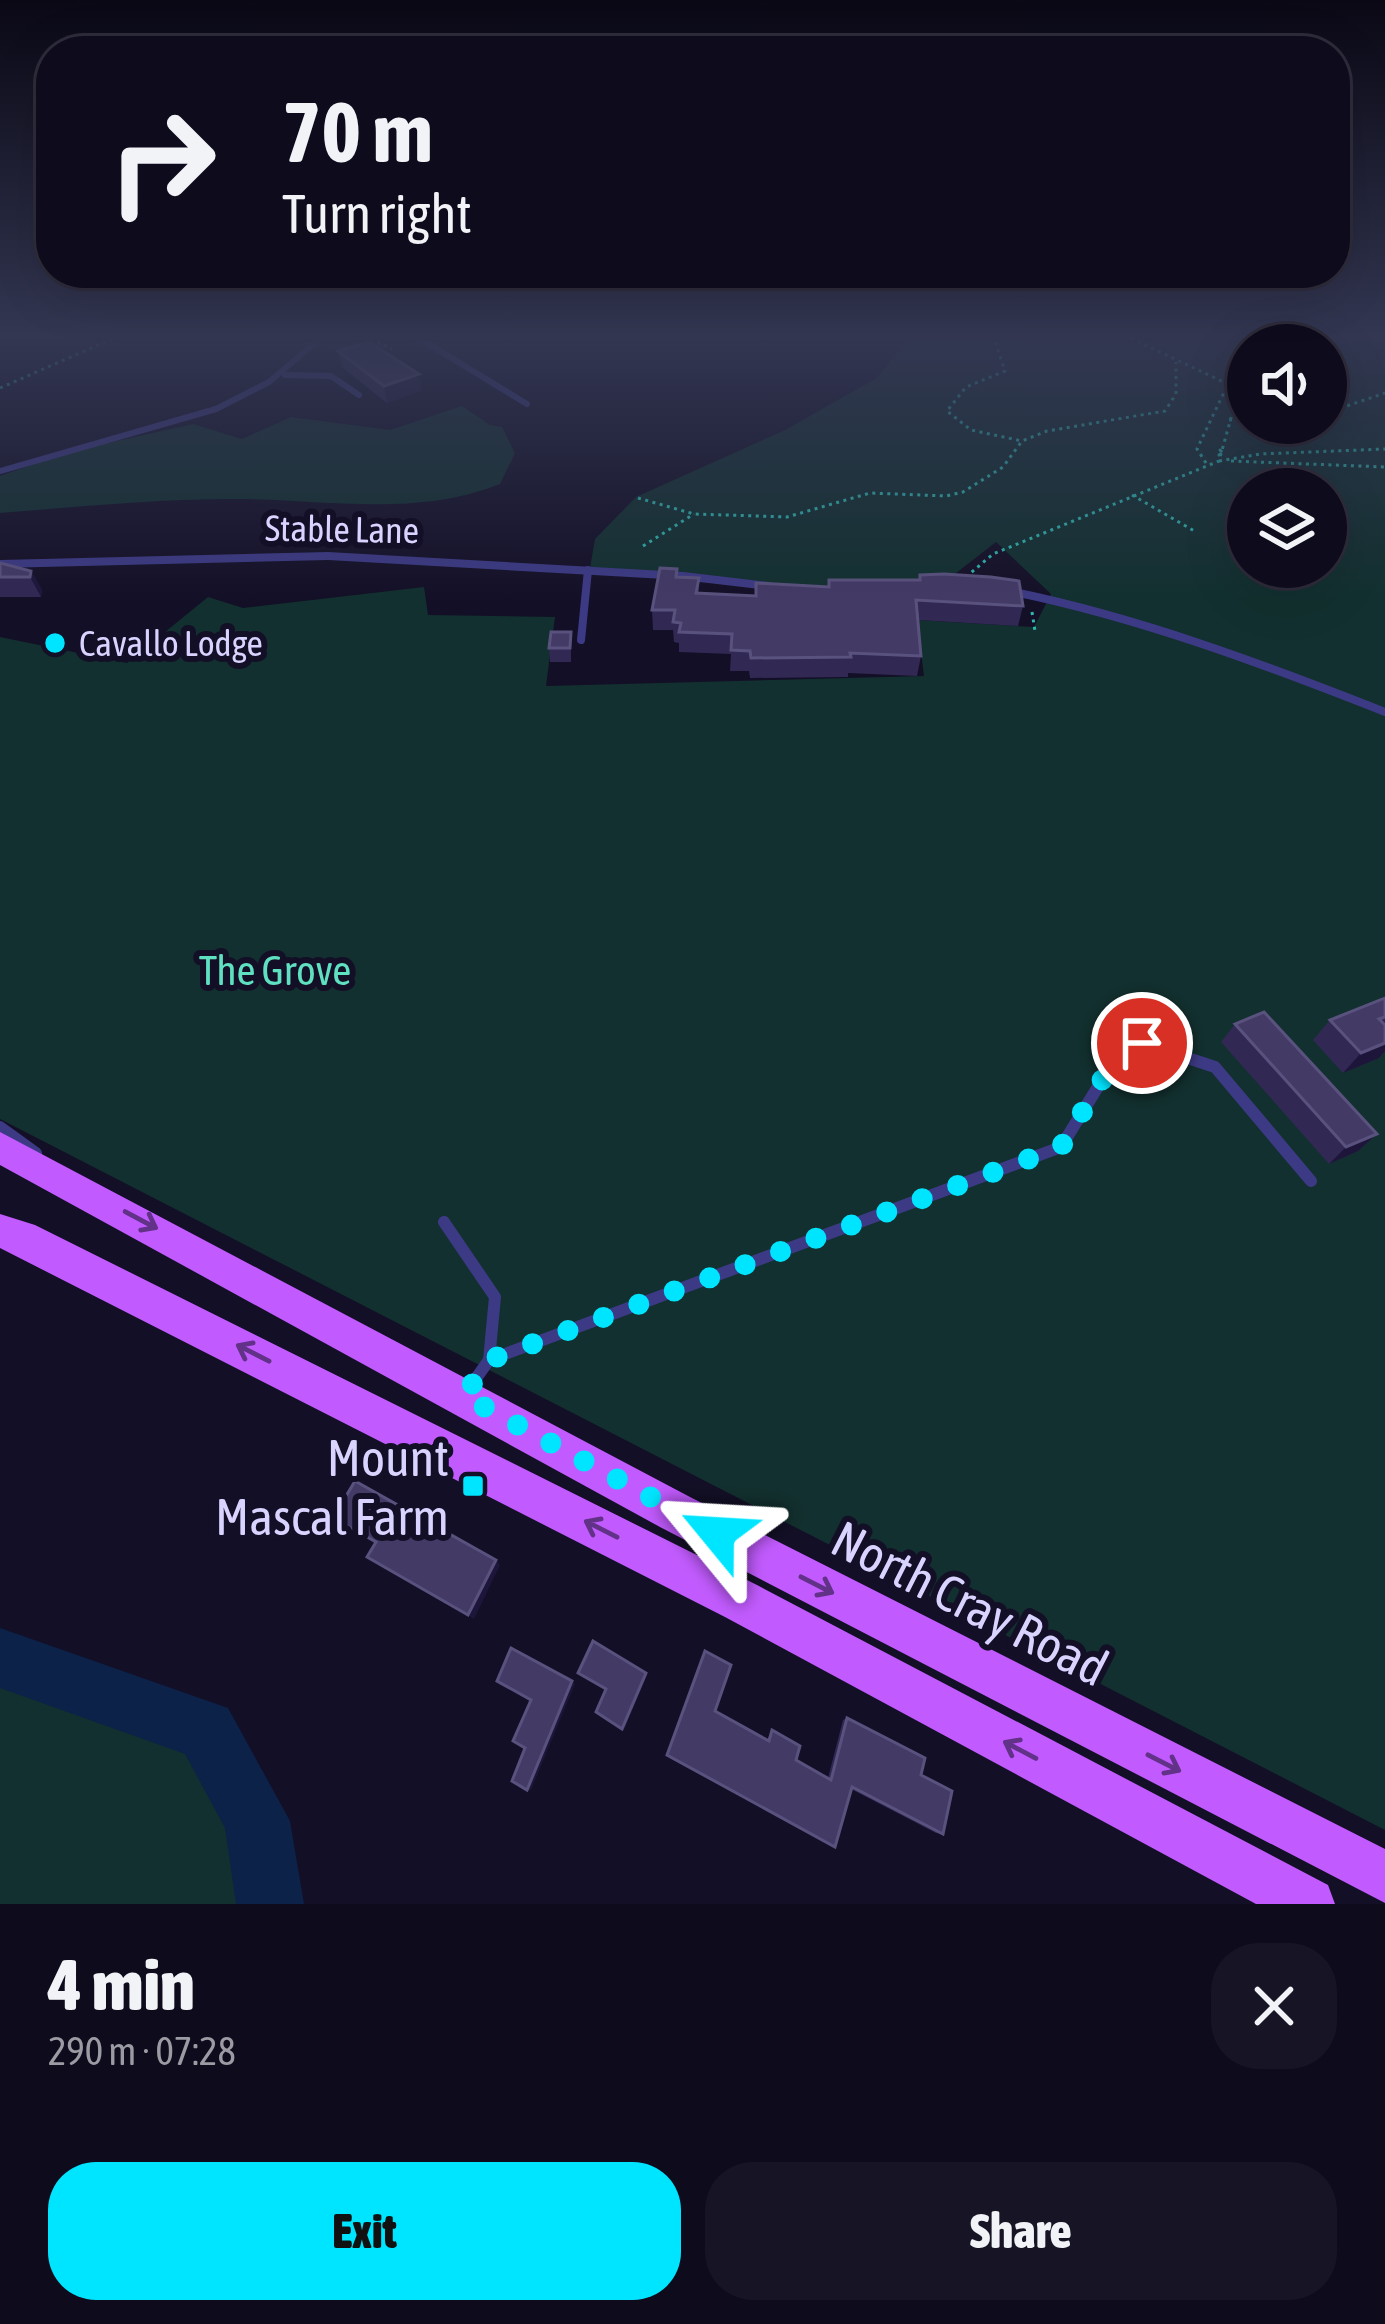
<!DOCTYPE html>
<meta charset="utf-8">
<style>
body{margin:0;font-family:"Asap Condensed",sans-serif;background:#171425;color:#f1f3f6;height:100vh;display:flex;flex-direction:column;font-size:45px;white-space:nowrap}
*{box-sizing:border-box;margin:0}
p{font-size:39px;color:#9b9ba3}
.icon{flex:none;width:66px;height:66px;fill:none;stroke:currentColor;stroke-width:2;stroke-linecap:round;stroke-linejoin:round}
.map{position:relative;height:1904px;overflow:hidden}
.side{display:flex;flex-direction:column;background:#0e0b1c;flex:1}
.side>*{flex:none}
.hud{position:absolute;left:36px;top:36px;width:1314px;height:252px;border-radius:48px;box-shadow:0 12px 48px #0002,0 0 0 3px #2e2b3b;background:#0e0b1c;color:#f1f3f6;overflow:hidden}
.fabs{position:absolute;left:1227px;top:324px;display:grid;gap:24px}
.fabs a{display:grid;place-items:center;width:120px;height:120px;border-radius:50%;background:#0e0b1c;box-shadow:0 12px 48px #0002,0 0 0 3px #2e2b3b;font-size:60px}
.pin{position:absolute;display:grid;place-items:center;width:102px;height:102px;color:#fff;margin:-51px;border:6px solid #fff;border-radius:50%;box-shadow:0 3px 12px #0007}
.me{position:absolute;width:132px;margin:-66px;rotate:297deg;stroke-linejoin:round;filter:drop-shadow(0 0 9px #0008)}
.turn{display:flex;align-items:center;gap:42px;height:252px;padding:0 48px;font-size:54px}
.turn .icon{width:156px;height:156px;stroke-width:2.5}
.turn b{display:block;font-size:84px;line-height:102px}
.round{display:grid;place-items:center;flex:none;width:126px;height:126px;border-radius:48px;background:#171425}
.overview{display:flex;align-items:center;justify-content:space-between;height:204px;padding:0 48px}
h1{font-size:72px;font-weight:800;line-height:90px}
.cta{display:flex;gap:24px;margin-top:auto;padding:24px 48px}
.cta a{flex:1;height:138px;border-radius:48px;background:#00e5ff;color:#111;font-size:48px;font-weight:800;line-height:138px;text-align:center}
.cta a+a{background:#171425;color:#f1f3f6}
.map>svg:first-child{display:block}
.green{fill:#12302f;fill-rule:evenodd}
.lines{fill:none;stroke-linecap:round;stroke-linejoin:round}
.river{fill:#0c2248;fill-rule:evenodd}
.path{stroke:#2fb8b0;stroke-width:3;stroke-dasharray:3 4.5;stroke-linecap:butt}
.service-far3{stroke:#3d3a85;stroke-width:6}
.service-far2{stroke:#3d3a85;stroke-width:8}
.service-far1{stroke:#3d3a85;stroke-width:10}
.service{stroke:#3d3a85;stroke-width:12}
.minor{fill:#3d3a85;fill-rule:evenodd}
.primary{fill:#c25bff;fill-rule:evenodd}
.wall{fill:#312854}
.shaded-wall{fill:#1d163a}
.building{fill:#433a66;stroke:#5a527e;stroke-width:3}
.oneway{stroke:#623188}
.route{stroke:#00e5ff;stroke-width:21;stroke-dasharray:0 37.8}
.poi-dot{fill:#00e5ff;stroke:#130f26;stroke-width:4.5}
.labels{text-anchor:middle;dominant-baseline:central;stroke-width:12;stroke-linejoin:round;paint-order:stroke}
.far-street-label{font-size:36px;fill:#d9d4ff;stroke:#130f26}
.far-poi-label{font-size:36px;fill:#d9d4ff;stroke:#130f26;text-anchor:start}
.park-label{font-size:42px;fill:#5fe0c0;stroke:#130f26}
.near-poi-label{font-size:51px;fill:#d9d4ff;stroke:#130f26;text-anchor:end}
.near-street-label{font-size:51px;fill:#d9d4ff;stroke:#130f26}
</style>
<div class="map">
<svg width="1385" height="1904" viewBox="0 0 1385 1904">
<rect width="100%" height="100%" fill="#130f26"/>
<g class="green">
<path d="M911 335H1385V1830L0 1119V637L127 663 208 597 243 608 424 587 428 615 555 617 546 686 924 676 917 620 1034 627 1051 594 996 542 951 577 822 587 590 568 595 539 636 497 785 430 877 378ZM1248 345H1326V423H1248ZM1248 489H1326V567H1248Z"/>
<path d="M462 406 490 425 502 427 515 453 500 484C415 518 322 499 233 499 155 499 77 507 0 513V476L72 451 193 424 242 439 291 417 390 430Z"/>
<path d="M0 1658 206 1730 257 1821 270 1904H0Z"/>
</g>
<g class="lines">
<path class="river" d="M0 1628 228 1708 290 1821 304 1904H236L225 1828 185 1754 0 1688Z"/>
<g class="path">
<path d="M364 335 392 349"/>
<path d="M993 335 1005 371 966 387 947 411 971 430 1022 441"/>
<path d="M1124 335 1247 393"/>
<path d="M1314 345 1325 335"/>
<path d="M0 388 121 335"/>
<path d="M1326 413 1385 393"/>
<path d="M1229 420 1248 419"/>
<path d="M1220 450 1223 453 1219 455 1222 453Z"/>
<path d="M1219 461 1260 454 1385 449"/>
<path d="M1231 461 1385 467"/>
<path d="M1206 463 1197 449 1228 384"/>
<path d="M1132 495 1196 532"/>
<path d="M638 498 694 514 787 517 870 493 946 496 963 492 1003 467 1022 441 1047 431 1165 411 1176 394V362"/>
<path d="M643 546 694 514"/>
<path d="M966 577 993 554 1219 461 1236 400 1248 393"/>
<path d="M1032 612 1035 631"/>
</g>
<g class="service-far3">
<path d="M414 335 527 404"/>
<path d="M285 375 331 376 359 395"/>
<path d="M0 471 216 409 269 382 324 335"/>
</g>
<g class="service-far2">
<path d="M683 576 769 586"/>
<path d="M1009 591C1138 617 1263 664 1385 712"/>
<path d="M581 640 588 570"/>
</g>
<path class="service-far1" d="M1139 1046H1151"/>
<g class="service">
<path d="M0 1127 36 1153"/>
<path d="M444 1222 495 1297 489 1360"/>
<path d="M465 1394 489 1360 1061 1147 1107 1072 1142 1043 1215 1067 1311 1181"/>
</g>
<path class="minor" d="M328 552 683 572 690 576 683 580 328 560 0 568V560Z"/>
<g class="primary">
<path d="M0 1132 690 1497 1385 1849V1903L660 1527 0 1165Z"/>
<path d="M0 1214 35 1225 757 1585 1328 1885 1335 1904H1256L725 1617 0 1248Z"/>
</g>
</g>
<g class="wall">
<path d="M338 351 422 390 387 403 342 367Z"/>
<path d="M0 563 31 571 42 590 41 597H0Z"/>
<path d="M677 577 699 578V593L756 596V583L1023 606 1018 626 918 620 921 656 917 676 848 673V677L750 678 749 671H730L731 654 679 652V643L674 642 673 630H653L652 610Z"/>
<path d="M571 632V662H550L549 648Z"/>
<path d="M1385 998V1051L1379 1058 1343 1073 1313 1040 1330 1020Z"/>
<path d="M1235 1024 1377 1134 1358 1151 1329 1164 1221 1042Z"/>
<path d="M715 1711 767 1740 772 1730 796 1760 828 1778 843 1720 847 1718 921 1775 943 1834 936 1833 851 1789 667 1755Z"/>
</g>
<g class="shaded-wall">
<path d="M419 374 422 390 387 403 384 386Z"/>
<path d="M31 571 42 590 41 597 30 577Z"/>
<path d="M1385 1043V1051L1379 1058 1343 1073 1361 1053Z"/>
<path d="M1377 1134 1358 1151 1329 1164 1346 1147Z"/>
<path d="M496 1560 500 1565 474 1619 468 1615Z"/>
<path d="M646 1673 647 1675 624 1730 622 1729Z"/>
<path d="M572 1681 575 1684 531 1790H527Z"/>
</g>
<g class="building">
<path d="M369 342 419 374 384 386 338 351Z"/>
<path d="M0 563 31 571 30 577H0Z"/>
<path d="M660 568 677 569 676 577 699 578 696 593 756 596V583L829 587V580H920V575L944 574 991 577 1019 581 1023 606 916 600 921 656 850 653 851 657 751 658 750 651 731 650 732 634 679 632 681 623 673 622 675 610H652Z"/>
<path d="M551 632H571L570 648H549Z"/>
<path d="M1385 998V1017L1379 1019 1385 1025V1043L1361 1053 1330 1020Z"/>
<path d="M1264 1012 1377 1134 1346 1147 1235 1024Z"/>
<path d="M355 1481 496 1560 468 1615 367 1557 376 1542 333 1518Z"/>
<path d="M593 1641 646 1673 622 1729 596 1712 606 1689 578 1673Z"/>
<path d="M511 1648 572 1681 527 1790 512 1781 525 1748 513 1741 531 1700 497 1681Z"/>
<path d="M705 1651 731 1665 715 1711 769 1741 772 1730 800 1746 796 1760 831 1780 847 1718 925 1758 921 1775 952 1791 943 1834 852 1787 835 1847 667 1755Z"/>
</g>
<defs><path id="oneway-shaft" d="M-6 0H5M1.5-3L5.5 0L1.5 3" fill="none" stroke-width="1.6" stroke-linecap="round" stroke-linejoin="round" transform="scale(3)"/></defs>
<g class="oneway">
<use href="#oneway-shaft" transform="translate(141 1220) rotate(28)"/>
<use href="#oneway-shaft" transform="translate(253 1353) rotate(-153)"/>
<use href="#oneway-shaft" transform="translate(601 1529) rotate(-153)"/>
<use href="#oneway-shaft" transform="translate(817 1585) rotate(27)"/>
<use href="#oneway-shaft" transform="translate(1020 1750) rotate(-152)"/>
<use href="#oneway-shaft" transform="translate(1164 1763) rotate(27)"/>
</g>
<linearGradient id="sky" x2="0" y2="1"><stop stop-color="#0a0815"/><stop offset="0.56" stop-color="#333752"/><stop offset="1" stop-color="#333752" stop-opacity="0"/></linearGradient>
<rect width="1385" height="602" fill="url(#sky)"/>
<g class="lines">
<path class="route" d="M717 1533 464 1396 489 1360 1061 1147 1107 1072 1142 1043"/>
</g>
<g class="poi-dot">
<circle cx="55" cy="643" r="12"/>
<rect x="461" y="1474" width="24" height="24" rx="6"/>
</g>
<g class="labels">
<g class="far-street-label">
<text transform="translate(342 529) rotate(1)">Stable Lane</text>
</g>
<g class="far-poi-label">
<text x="79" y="643">Cavallo Lodge</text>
</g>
<g class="park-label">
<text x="275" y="970">The Grove</text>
</g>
<g class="near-poi-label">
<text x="449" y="1457">Mount<tspan x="449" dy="59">Mascal Farm</tspan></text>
</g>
<g class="near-street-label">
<text transform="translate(970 1603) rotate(27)">North Cray Road</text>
</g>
</g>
</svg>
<div class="fabs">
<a><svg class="icon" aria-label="sound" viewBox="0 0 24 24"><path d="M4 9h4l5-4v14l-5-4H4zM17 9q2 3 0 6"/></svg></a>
<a><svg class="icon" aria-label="layers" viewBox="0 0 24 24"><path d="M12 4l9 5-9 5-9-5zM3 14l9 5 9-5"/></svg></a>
</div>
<div class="pin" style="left:1142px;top:1043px;background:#d93025"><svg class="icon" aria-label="arrive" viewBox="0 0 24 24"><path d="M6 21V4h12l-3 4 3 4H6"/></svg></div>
<svg class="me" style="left:717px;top:1533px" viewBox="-20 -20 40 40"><path d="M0-17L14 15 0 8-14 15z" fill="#00e5ff" stroke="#fff" stroke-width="4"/></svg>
<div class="hud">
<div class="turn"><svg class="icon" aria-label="right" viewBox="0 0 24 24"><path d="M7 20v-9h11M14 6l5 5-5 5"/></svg><div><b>70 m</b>Turn right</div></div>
</div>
</div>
<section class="side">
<div class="overview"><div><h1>4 min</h1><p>290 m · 07:28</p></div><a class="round"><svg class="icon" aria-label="close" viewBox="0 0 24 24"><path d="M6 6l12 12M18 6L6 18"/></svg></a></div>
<div class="cta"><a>Exit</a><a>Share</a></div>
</section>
